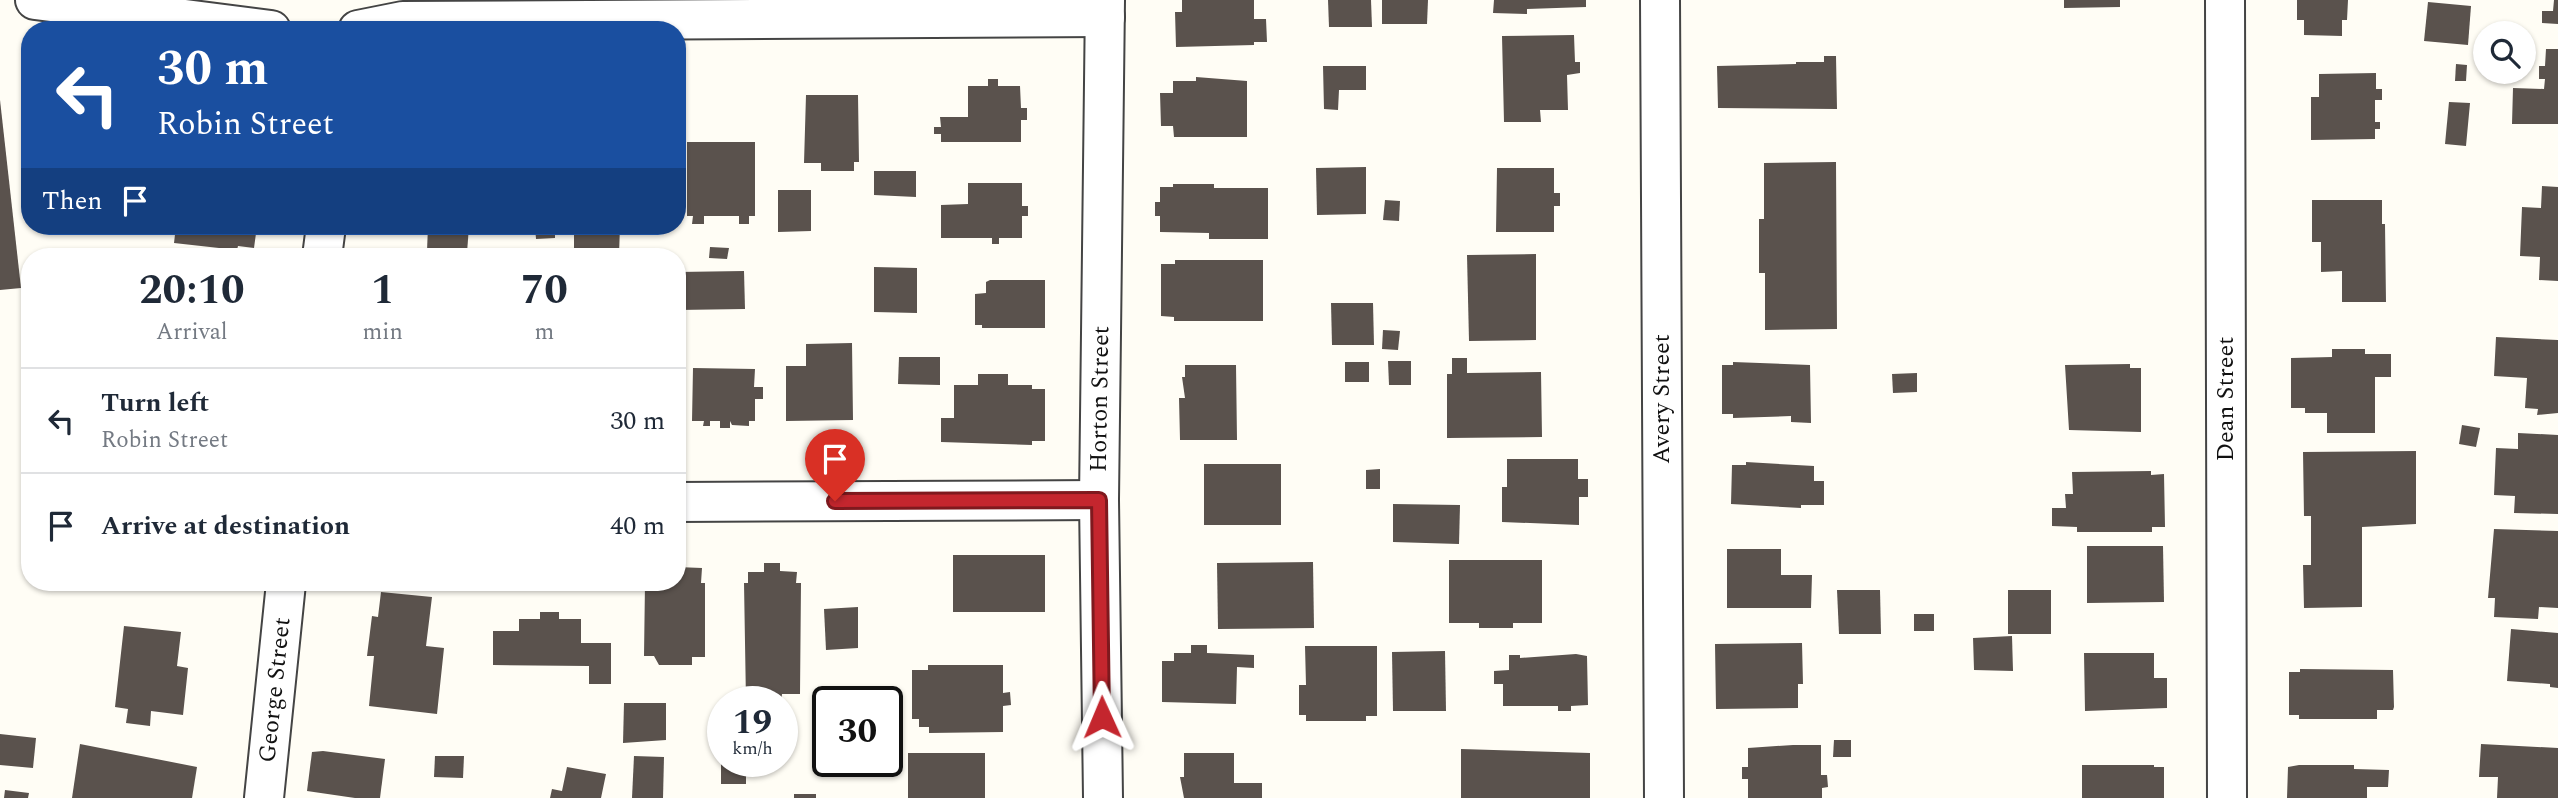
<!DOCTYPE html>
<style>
body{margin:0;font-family:Spectral,serif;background:#f2f2f3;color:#1f2937;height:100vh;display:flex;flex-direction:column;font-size:26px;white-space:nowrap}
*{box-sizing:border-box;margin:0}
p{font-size:23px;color:#747a83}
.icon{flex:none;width:38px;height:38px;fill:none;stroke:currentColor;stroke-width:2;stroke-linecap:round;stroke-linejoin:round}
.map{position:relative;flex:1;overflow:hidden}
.panel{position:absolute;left:21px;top:248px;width:665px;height:343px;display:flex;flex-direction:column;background:#fff;border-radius:28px;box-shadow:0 2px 5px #0004}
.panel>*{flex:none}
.banner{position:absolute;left:21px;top:21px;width:665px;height:214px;border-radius:28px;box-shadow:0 2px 5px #0004;background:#1a4fa0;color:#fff;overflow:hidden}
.fabs{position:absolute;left:2473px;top:21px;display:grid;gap:14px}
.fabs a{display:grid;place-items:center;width:63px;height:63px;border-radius:50%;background:#fff;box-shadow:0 2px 5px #0004;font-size:35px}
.speed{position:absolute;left:707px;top:686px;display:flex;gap:14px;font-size:35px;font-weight:700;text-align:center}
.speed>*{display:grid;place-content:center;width:91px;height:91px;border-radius:50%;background:#fff;box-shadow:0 2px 5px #0004;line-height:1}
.speed small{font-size:18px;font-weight:400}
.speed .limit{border:4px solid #111;border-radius:10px;background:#fff;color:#111}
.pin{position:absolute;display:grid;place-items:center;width:60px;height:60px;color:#fff;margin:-72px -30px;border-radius:50% 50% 50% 0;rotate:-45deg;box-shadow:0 0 7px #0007}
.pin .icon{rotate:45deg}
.me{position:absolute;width:77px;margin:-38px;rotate:359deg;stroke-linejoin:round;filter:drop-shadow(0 0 5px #0008)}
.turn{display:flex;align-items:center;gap:24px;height:147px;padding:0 21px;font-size:32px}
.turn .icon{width:91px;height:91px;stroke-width:2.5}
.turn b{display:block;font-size:49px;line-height:60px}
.then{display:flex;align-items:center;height:66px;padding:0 21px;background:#0003;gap:14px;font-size:26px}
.eta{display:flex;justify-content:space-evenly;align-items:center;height:119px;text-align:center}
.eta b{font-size:42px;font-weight:700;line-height:49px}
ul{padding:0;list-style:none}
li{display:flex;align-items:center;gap:21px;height:105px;padding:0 21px;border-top:2px solid #e0e1e3}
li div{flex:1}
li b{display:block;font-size:26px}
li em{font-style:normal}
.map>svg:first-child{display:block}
.building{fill:#5a524d}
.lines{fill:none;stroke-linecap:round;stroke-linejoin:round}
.street-casing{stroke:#444;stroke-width:42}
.street{stroke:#fff;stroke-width:38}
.route-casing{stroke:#7f191e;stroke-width:18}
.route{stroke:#c4262e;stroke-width:12}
.labels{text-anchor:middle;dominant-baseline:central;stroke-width:7;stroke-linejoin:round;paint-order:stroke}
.street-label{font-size:24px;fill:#111;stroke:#fff}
</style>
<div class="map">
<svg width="2558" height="798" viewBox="0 0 2558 798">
<rect width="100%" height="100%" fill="#fffdf5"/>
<g class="building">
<path d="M1182 0H1254V19H1266L1267 42H1254V45L1176 47 1175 12H1182Z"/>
<path d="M1328 0H1371L1372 27H1329Z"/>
<path d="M1382 0H1428L1427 24H1382Z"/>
<path d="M1494 0H1586V7L1527 9V14L1493 13Z"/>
<path d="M2064 0H2120V7L2064 8Z"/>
<path d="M2297 0H2348L2347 20H2342V36L2304 35V20H2297Z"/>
<path d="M2554 0H2558V24L2542 23V11H2553Z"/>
<path d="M2428 2 2471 6 2468 45 2424 41Z"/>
<path d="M1574 35 1575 62H1580V73L1567 75 1568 110H1540L1541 122H1504L1502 36Z"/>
<path d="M2546 49H2558V124H2512L2513 88 2544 89 2545 79H2539V66H2545Z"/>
<path d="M1824 56H1836L1837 109 1718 108 1717 66 1796 64V62H1824Z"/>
<path d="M2456 64 2467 65 2466 81H2455Z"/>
<path d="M1323 66H1366V90H1339L1338 110 1324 109Z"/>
<path d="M2376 73V89H2382V100H2375V122H2380V129H2375V139L2311 140V97H2319V74Z"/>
<path d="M1196 77 1247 81V137H1174L1173 126H1161L1160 93H1173V81H1196Z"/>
<path d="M988 79H998V86H1020L1021 108H1027V120H1021V142H941V134H934V127H941L940 117H968V86H988Z"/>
<path d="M806 95H858L859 162H854V171H821V163H804Z"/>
<path d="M0 100 21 288 0 290Z"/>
<path d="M2449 102 2470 103 2466 146 2445 144Z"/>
<path d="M687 142H755V216H749V224H739V216H704V224H692L693 216H687Z"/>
<path d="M1836 162 1837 329 1765 330V273H1759V219H1764V163Z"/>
<path d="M1366 167V214L1317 215 1316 168Z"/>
<path d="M1497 168H1554V193H1560V206H1554V232H1496Z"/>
<path d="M874 171H916V197L874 195Z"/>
<path d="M968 183H1022V206H1028V216H1022V238H999V244H992V238H941V205L968 204Z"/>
<path d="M1173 184H1214V188H1268V239H1209V233L1160 232V216H1155V202H1160V187H1173Z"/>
<path d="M2542 186 2558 187V281L2539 280 2540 257 2520 256 2522 207 2541 208Z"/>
<path d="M778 190H811V231L778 232Z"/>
<path d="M1385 200 1400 201 1399 221 1383 220Z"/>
<path d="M2312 200H2382V224H2385L2386 302H2342V271L2321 272V242H2312Z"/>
<path d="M176 226H257L254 248 238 246 237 250 174 243Z"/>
<path d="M428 226H469L467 253 427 251Z"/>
<path d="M535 226H555V238L536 239Z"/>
<path d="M574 226H620L619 255 574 254Z"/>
<path d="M710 247 729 248 727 259 709 258Z"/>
<path d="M1536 254V340L1469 341 1467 255Z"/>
<path d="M1175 260H1263V321H1174V317L1161 316V264H1175Z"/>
<path d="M874 267 917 268V313L874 312Z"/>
<path d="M744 271 745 309 678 310V272Z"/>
<path d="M990 280H1045V328H982V325H975V294L986 293V282Z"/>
<path d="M1331 303H1373L1374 345H1332Z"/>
<path d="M1383 330 1400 331 1398 350 1382 349Z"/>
<path d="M2496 337 2558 340V413L2537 415 2538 409 2525 408 2527 378 2494 376Z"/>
<path d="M852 343 853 420 786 421V366H806V344Z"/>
<path d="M2332 349H2365V354H2391V377H2375V433H2327V413H2305V408H2291V358L2332 357Z"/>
<path d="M899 357H940V385L898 384Z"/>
<path d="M1452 358H1467V373L1541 372 1542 437 1447 438V374H1452Z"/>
<path d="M1388 361H1411V385H1389Z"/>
<rect x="1345" y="362" width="24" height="20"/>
<path d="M1733 362 1810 365 1811 423 1791 422V416L1733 418V414H1722V365H1733Z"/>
<path d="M2130 364V368H2141V432L2069 430 2065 365Z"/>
<path d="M1185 365H1236L1237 440H1180L1179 398H1185L1182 377H1185Z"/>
<path d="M693 368 755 369 754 387H763V399H755V421H749V426L732 425 730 421V428H720V421H710V426H703L704 421H692Z"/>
<path d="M1917 373V392L1893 393 1892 374Z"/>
<path d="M978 374H1008V385H1032V389H1045V441H1032V445L941 442V418H954V385H978Z"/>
<path d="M2462 425 2480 428 2476 447 2459 444Z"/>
<path d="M2518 433 2558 435V514L2514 513 2515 496 2494 495 2496 448 2518 449Z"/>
<path d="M2416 451V524L2362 527V607L2304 608 2303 565H2311V516H2304L2303 452Z"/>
<path d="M1507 459H1578V479H1588V497H1579V525L1502 522V487H1507Z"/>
<path d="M1746 462 1814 466V481H1824V505H1801V508L1731 504 1732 465H1746Z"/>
<rect x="1204" y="464" width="77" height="61"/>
<path d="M1380 469V489H1366V470Z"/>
<path d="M2151 471V475L2164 474 2165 527H2152V532H2077V527L2052 526V508H2066L2065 494H2073L2072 472Z"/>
<path d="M1393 504 1460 505 1459 544 1393 542Z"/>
<path d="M2494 529 2558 531V608L2539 607 2538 619 2494 617 2495 598H2488Z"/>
<path d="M2087 546H2163L2164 602 2087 603Z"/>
<path d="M1727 549H1781V575H1812L1811 608H1727Z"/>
<rect x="953" y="555" width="92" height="57"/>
<path d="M1449 560H1542V623H1513V628H1479V623H1449Z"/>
<path d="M1313 562 1314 628 1218 629 1217 563Z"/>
<path d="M764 563H780V571L797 572 796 583H801L800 694H782L781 702H746L744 583H748V572H764Z"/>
<path d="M677 567 702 568 701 583H705V657H692V665H659L654 656H644L645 583H677Z"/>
<path d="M167 583H188V587Z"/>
<path d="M1837 590H1880L1881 634H1839Z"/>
<rect x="2008" y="590" width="43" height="44"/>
<path d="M381 592 432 597 426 646 444 648 437 714 369 706 374 656H367L372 616 378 617Z"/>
<path d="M858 607V648L826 650 824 609Z"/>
<path d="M540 612H559V619H581V643H611V684H589V666L493 665V631H519V619H540Z"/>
<rect x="1914" y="614" width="20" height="17"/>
<path d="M124 626 181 632 177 666 188 668 183 715 151 711 150 726 126 723 128 709 115 707Z"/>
<path d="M2511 629 2558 633V688L2550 687V684L2507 681Z"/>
<path d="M2012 636 2013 671 1974 670 1973 638Z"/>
<path d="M1802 643 1803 684H1798V708L1716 709 1715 644Z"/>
<path d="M1191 645H1207V653L1254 655V668L1237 667 1236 704 1162 702V661H1174V653H1191Z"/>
<path d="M1305 646H1377V716H1366V721H1306V715H1299V685H1306Z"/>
<path d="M1445 651 1446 711H1393L1392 652Z"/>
<path d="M2084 653H2154V678H2167V708L2085 711Z"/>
<path d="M1576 654 1587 656 1588 705 1571 706V711H1558V706H1503V684H1494V671L1509 670V655H1520V658Z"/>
<path d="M928 665H1003V693L1010 692 1011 705 1003 706V732L929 733V727H919V719H912V670H928Z"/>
<path d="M2300 669 2393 670 2394 707 2393 710H2377V719H2299V715H2289V672H2300Z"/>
<path d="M624 703H666V740L623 743Z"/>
<path d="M782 713 789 714V723H782Z"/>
<path d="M0 734 36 738 33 768 0 765Z"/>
<path d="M1834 740H1851V757H1833Z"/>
<path d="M80 744 197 767 192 798H72Z"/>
<path d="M2481 744 2558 748V798H2497L2498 777H2479Z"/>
<path d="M1793 745H1821V775H1827L1828 787 1822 788V798H1748V779H1742V767H1748V748Z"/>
<path d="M1461 749 1590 753V798H1461Z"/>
<path d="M323 751 385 759 380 798H355L307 791 312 752Z"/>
<rect x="908" y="753" width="77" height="45"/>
<path d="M1184 753H1234V783H1262V798H1184L1180 777H1184Z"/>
<path d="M435 756H464L463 778 434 777Z"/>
<path d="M634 756 664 757 663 798H632Z"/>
<rect x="721" y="761" width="25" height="23"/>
<path d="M2082 765H2154V767H2164V798H2082Z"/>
<path d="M2299 765H2354V769L2389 770 2388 787H2367V798H2287L2288 767Z"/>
<path d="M567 767 606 774 601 798H550L552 789 562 791Z"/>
<path d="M5 790 29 793 28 798H4Z"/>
<rect x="794" y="794" width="22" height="4"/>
</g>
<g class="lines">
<defs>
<g id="street">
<path d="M35 0 271 30"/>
<path d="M1660 0 1664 798"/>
<path d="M2225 0 2227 798"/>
<path d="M358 30 403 21 1105 17"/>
<path d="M322 257 326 226"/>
<path d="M677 502 1099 500"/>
<path d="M264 798 286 583"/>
<path d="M1103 798 1099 500 1105 0"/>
</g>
</defs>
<use href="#street" class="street-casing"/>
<use href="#street" class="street"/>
</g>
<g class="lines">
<defs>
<path id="route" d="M835 501 1099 500 1102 717"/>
</defs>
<use href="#route" class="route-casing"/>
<use href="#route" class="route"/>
</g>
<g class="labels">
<g class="street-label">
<text transform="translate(1100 399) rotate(-89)">Horton Street</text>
<text transform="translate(1662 399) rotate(-90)">Avery Street</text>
<text transform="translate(2226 399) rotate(-90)">Dean Street</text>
<text transform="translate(275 690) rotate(-84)">George Street</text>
</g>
</g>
</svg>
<div class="fabs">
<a><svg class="icon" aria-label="search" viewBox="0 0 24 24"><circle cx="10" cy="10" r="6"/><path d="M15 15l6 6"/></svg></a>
</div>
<div class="speed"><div>19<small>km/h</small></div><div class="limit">30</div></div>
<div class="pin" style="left:835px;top:501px;background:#d93025"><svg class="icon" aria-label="arrive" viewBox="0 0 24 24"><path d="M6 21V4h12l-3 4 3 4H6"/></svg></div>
<svg class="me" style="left:1102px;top:717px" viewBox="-20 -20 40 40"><path d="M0-17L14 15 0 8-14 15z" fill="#c4262e" stroke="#fff" stroke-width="4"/></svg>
<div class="banner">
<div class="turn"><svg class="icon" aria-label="left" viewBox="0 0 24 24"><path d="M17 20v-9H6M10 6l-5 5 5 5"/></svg><div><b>30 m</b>Robin Street</div></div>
<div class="then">Then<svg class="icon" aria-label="arrive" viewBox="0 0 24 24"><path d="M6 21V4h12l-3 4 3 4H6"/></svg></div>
</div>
<section class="panel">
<div class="eta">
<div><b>20:10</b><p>Arrival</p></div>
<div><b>1</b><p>min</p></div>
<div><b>70</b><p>m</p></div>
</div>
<ul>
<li><svg class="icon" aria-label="left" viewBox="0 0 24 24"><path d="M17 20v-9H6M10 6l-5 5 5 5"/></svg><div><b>Turn left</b><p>Robin Street</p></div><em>30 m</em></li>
<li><svg class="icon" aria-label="arrive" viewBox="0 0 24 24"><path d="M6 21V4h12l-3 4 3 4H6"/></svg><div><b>Arrive at destination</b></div><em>40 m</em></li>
</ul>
</section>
</div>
